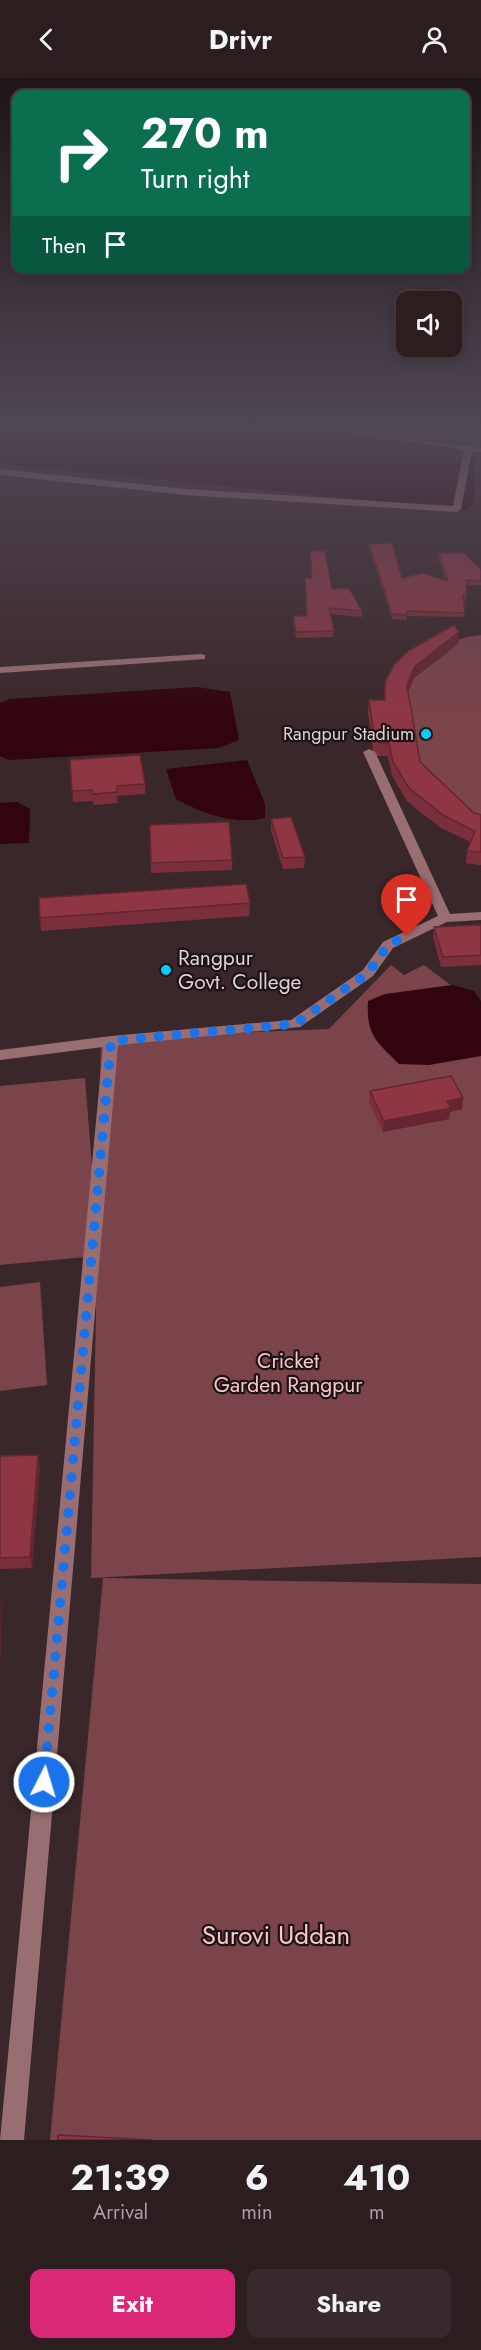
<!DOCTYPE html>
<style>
body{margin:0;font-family:Jost,sans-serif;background:#382a2c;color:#f1f3f6;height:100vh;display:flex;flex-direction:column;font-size:22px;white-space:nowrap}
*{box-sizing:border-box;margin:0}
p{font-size:20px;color:#a6a2a4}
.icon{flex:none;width:33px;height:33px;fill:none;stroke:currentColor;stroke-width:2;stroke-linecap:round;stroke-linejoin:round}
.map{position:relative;height:2062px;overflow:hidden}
.side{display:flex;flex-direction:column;background:#2c1d1f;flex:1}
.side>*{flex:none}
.top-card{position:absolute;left:12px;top:12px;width:458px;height:183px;border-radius:12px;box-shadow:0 3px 15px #0003,0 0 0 2px #483b3d;background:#0b6e4f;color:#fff;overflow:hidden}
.fabs{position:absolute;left:396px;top:213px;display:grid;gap:12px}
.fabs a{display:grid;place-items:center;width:66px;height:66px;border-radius:12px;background:#2c1d1f;box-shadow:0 3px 15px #0003,0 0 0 2px #483b3d;font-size:30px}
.pin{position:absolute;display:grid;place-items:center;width:51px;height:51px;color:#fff;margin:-62px -26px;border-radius:50% 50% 50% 0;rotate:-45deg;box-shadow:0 0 6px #0007}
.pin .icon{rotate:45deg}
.me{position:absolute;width:66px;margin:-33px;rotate:5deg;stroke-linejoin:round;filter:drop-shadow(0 0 4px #0008)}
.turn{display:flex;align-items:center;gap:21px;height:126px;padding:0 30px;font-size:27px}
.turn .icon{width:78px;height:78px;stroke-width:2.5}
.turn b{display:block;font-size:42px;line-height:51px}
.then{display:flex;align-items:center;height:57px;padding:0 30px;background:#0003;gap:12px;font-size:22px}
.eta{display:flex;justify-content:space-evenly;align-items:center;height:102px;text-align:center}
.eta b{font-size:36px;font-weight:700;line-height:42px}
.primary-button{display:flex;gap:12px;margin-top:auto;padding:12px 30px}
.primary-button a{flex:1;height:69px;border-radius:12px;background:#db2777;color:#fff;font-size:24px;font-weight:700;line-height:69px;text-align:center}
.primary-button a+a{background:#382a2c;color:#f1f3f6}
header{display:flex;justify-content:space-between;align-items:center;height:78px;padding:0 30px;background:#2c1d1f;font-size:27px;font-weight:700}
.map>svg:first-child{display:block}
.green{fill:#7b434a}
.water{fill:#31040e}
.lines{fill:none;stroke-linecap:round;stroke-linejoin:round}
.stream{stroke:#31040e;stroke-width:4}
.minor{fill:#996e72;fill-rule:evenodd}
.wall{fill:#7b2e3b}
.shaded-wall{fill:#642630}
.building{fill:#8f3645;stroke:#642630;stroke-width:1.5}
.route{stroke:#1a73e8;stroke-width:10;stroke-dasharray:0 18}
.poi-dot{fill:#07cbf9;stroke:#1c1314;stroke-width:2}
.labels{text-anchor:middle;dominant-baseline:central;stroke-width:4.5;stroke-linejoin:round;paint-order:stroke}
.far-poi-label{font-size:18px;fill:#dfd2d3;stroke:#1c1314;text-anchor:end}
.poi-label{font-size:21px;fill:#dfd2d3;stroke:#1c1314;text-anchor:start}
.park-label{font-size:21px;fill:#fac5ca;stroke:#1c1314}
.near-park-label{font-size:26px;fill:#fac5ca;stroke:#1c1314}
</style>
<header><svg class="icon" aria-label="back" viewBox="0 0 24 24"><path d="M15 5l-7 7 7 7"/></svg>Drivr<svg class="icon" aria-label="person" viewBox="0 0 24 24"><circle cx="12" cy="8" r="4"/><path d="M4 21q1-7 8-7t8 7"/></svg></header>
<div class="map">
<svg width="481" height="2062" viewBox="0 0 481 2062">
<rect width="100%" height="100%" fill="#3a2729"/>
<g class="green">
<path d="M481 557V787L466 785 473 765C432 745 396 726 388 678H374L368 634H384V616L427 573 467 559Z"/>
<path d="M391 887 404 897 424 887 481 930V1479L91 1500 97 1178 0 1187V1008L85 1000 97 1151 101 960 329 951Z"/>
<path d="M40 1204 47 1307 0 1313V1209Z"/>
<path d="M103 1500 481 1506V2062H50Z"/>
</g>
<g class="water">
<path d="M0 351H301L463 365 474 376 475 422 467 432 0 386Z"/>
<path d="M197 609 230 614 239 662 219 670 8 682 0 678V625L9 621Z"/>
<path d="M247 682 265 726V740C233 747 204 736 176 721L166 691Z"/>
<path d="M17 724 30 731 29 765 0 766V725Z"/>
<path d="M452 907 474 913 481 923V978L429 987 399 986C376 963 366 957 368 923L385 916Z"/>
</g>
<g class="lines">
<path class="stream" d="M474 376 481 377"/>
<g class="minor">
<path d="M325 351H343L481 370V374L472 373 461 431 457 434 186 417 0 397V391L186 411 453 428 464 372Z"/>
<path d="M201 576 205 577V581L0 595V589Z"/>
<path d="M369 671 375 674 450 836 481 834V842L447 844 393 870 373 898 300 949 118 967 24 2062H0L103 969 0 982V972L111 958 291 942 363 892 383 864 438 838 363 674Z"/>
</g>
</g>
<g class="wall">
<path d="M369 466 402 500 446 503 438 480 439 475 481 492V507H467L466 522H463L464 539 407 538V542L392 541 369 470Z"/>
<path d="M310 473 332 511 362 533V539L330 536 334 553 333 559 296 560 293 544V538H306L305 500H312Z"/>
<path d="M459 554 458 566 414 600 408 614 420 684 474 735 481 737V787L466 785 467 773 471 764 441 750 407 723 392 697 388 678H379L373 670 368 634 369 622H384L385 604Z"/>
<path d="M70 682 145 706V716L117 718 118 725 93 727V723L73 724Z"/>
<path d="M271 741 305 779 304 790 283 791 271 752Z"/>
<path d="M150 747 232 782V792L151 795Z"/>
<path d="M250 825 249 838 41 853 40 840Z"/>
<path d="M481 847V887L441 889 433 859 434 849Z"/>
<path d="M370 1013 463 1020 462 1031 450 1034 449 1041 383 1054 369 1024Z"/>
<path d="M0 1378 40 1388 32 1490 0 1491V1578Z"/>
</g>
<g class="shaded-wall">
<path d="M459 554 458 566 414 600 406 619 407 607 415 588Z"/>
<path d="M463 1020 462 1031 450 1034 449 1041 383 1054 384 1043 447 1023Z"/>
<path d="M38 1377 40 1388 32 1490 30 1479Z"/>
<path d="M0 1489V1491L1 1577 0 1575Z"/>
</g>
<g class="building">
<path d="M392 465 402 500 422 495 448 503 439 475H464L481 492V503L467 502 466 518 463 517 465 535 408 533 407 537 392 536 369 466Z"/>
<path d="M310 473H325L332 511 349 510 362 533 329 530 334 553 296 554 293 538H307L305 500H312Z"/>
<path d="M454 547 459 554 415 588 407 607 420 684 474 735 481 737V774L467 773 475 753 443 737 409 710 393 684 389 665H380L374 658 369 622H385V604L394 587 408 573Z"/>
<path d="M140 677 145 706 117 708V714L93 716 92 712 72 713 70 682Z"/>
<path d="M291 739 305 779 283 780 271 741Z"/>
<path d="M229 744 232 782 151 785 150 747Z"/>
<path d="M246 806 250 825 40 840 39 820Z"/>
<path d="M481 847V877L443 879 434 849Z"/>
<path d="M451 998 463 1020 447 1023 451 1030 384 1043 370 1013Z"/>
<path d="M38 1377 30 1479 0 1480V1378Z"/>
<path d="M58 2057 152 2062H58Z"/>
</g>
<linearGradient id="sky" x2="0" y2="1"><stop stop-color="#201517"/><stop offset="0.55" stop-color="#4f4754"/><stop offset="1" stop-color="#4f4754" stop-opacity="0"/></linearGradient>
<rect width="481" height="639" fill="url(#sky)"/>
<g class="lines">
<path class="route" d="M44 1704 111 963 295 946 368 895 388 867 407 858"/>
</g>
<g class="poi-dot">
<circle cx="426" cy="656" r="6"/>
<circle cx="166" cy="892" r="6"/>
</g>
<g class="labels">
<g class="far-poi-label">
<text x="414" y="656">Rangpur Stadium</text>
</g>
<g class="poi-label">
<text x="178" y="880">Rangpur<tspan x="178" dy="24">Govt. College</tspan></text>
</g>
<g class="park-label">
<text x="288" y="1283">Cricket<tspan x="288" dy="24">Garden Rangpur</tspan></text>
</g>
<g class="near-park-label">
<text x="276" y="1857">Surovi Uddan</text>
</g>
</g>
</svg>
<div class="fabs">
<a><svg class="icon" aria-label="sound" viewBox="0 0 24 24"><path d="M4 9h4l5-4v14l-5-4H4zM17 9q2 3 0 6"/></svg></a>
</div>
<div class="pin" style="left:407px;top:858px;background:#d93025"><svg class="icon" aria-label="arrive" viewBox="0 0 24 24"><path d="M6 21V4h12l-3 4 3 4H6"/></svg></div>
<svg class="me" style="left:44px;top:1704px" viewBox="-20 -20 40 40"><circle r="17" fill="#1a73e8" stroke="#fff" stroke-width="3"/><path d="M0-11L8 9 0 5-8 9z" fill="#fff"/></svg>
<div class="top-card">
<div class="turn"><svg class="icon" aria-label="right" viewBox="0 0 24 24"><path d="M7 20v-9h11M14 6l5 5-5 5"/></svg><div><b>270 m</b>Turn right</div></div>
<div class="then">Then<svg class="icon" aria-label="arrive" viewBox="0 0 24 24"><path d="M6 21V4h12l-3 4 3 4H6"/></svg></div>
</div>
</div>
<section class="side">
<div class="eta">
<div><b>21:39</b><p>Arrival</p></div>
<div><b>6</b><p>min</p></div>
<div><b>410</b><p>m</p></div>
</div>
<div class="primary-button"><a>Exit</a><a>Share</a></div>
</section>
